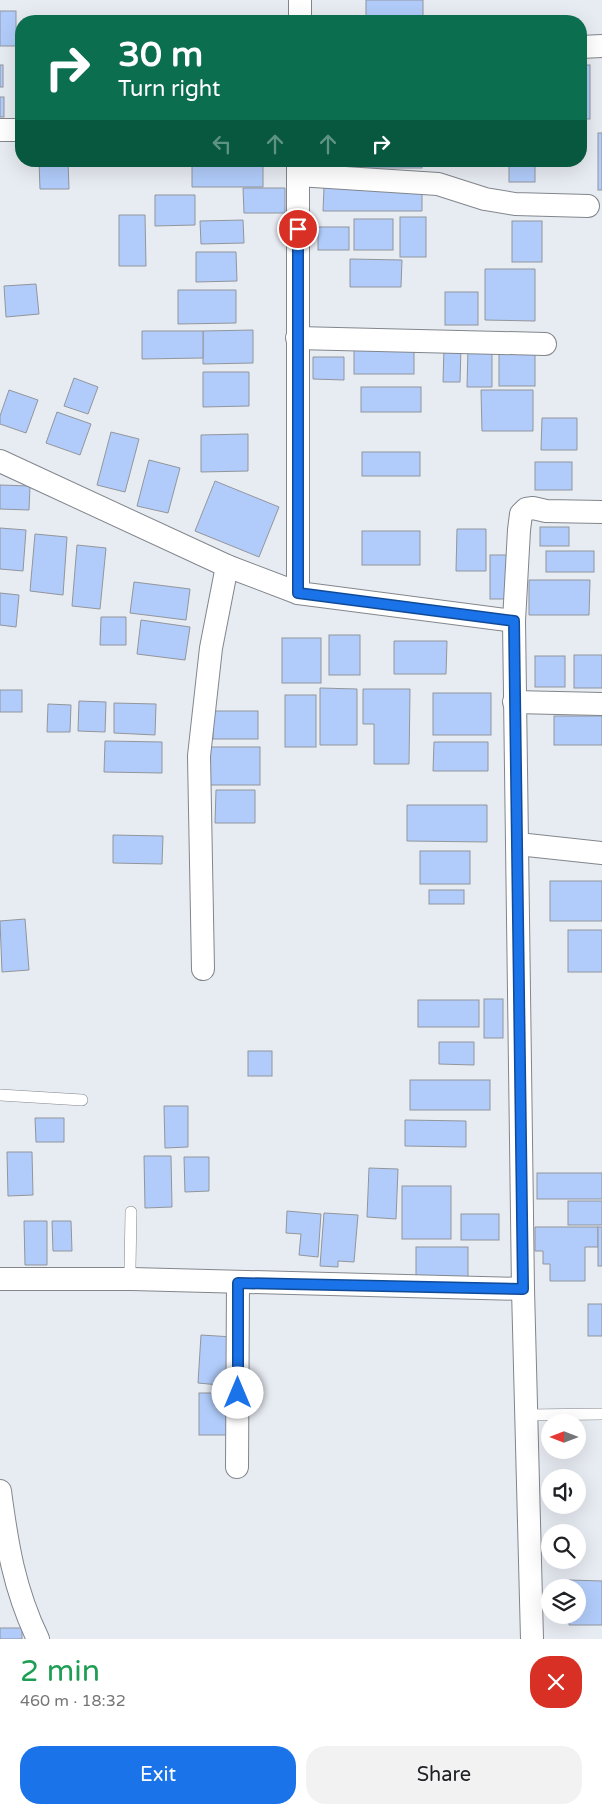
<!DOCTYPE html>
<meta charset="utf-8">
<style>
body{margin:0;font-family:"Varela Round",sans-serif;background:#f2f2f2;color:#202124;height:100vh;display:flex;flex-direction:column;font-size:19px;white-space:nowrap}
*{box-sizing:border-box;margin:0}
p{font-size:16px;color:#757577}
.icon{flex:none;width:28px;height:28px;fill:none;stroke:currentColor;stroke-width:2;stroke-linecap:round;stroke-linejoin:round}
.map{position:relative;height:1639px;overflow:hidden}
.drawer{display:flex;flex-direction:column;background:#fff;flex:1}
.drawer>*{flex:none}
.banner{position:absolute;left:15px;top:15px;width:572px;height:152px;border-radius:20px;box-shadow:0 5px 20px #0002;background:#0b6e4f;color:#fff;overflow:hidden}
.needle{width:32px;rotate:270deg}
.tools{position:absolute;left:541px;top:1414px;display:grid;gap:10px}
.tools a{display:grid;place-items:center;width:45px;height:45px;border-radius:50%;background:#fff;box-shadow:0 5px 20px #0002;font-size:25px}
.pin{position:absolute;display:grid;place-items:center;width:42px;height:42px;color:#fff;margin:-21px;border:2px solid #fff;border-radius:50%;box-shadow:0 1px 5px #0007}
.me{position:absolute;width:55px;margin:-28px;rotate:0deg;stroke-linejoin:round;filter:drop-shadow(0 0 4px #0008)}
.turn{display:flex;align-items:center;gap:18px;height:105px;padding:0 20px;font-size:22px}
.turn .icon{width:65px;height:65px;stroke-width:2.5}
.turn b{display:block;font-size:35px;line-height:42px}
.lanes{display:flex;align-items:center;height:48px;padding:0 20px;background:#0003;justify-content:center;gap:25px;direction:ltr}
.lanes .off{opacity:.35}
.round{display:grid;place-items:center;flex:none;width:52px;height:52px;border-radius:20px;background:#f2f2f2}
.overview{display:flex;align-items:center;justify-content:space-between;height:85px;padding:0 20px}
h1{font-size:30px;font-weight:600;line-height:38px;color:#1e9e55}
.button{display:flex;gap:10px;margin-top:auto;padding:10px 20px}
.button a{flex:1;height:58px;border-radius:20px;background:#1a73e8;color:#fff;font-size:20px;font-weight:600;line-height:58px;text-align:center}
.button a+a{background:#f2f2f2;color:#202124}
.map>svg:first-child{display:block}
.building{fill:#b1ccfa;stroke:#92969c}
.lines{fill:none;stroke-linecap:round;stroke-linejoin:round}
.lane-casing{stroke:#82868c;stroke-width:12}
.street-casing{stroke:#82868c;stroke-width:24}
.lane{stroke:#fff;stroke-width:11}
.street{stroke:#fff;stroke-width:22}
.route-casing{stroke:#114b97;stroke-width:12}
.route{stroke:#1a73e8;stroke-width:9}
</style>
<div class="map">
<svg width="602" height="1639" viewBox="0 0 602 1639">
<rect width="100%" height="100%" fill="#e7ebf2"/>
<g class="building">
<rect x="366" y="0" width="57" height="19"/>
<rect x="0" y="11" width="16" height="35"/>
<rect x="429" y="19" width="27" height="2"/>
<rect x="0" y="65" width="3" height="22"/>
<rect x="581" y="65" width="9" height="54"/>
<rect x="0" y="97" width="4" height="20"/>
<rect x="598" y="133" width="4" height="57"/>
<path d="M39 161H68L69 189H40Z"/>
<rect x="322" y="161" width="33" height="7"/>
<rect x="361" y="161" width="61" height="7"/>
<rect x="442" y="161" width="24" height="3"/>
<rect x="474" y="161" width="25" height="4"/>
<rect x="509" y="161" width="26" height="21"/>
<path d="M263 162V187H192V163Z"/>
<path d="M324 187H422V211H323Z"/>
<path d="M243 188H285V213H244Z"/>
<path d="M155 195H195V225L155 226Z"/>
<path d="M119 215H145L146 266H119Z"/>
<rect x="400" y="217" width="26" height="40"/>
<rect x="354" y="219" width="39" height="31"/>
<path d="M243 220 244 243 201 244 200 221Z"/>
<rect x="512" y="221" width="30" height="41"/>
<rect x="318" y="227" width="31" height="23"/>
<path d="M196 252H236L237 281 196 282Z"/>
<path d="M350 259 402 260 401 287H350Z"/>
<path d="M485 269H535V321L485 320Z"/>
<path d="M36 284 39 314 6 317 4 286Z"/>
<path d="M178 290H236V323L178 324Z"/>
<rect x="445" y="292" width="33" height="33"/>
<path d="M253 330V363L203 364V331Z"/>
<path d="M142 331H203V358L142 359Z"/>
<path d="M444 347H461L460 382H443Z"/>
<path d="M468 348H492V387H467Z"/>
<rect x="354" y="349" width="60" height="25"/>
<rect x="499" y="350" width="36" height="36"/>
<path d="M313 357H344V380L313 379Z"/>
<path d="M203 372H249V406L203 407Z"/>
<path d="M74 378 98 387 88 414 64 406Z"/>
<rect x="361" y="387" width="60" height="25"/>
<path d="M9 390 38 400 26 433 0 424V416Z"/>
<path d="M481 390H533V431H482Z"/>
<path d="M57 412 91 424 80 455 46 443Z"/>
<path d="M542 418H577V450H541Z"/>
<path d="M111 432 139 439 125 492 97 485Z"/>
<path d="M248 434V471L201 472V435Z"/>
<rect x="362" y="452" width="58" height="24"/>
<path d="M149 460 180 468 168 513 137 506Z"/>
<rect x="535" y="462" width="37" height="28"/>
<path d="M215 481 279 507 259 557 195 531Z"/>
<path d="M0 485 30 486 29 510 0 509Z"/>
<rect x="540" y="527" width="29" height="19"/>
<path d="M0 528 26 530 23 571 0 569Z"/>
<path d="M457 529H486V571H456Z"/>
<rect x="362" y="531" width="58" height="34"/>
<path d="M35 534 67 537 63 595 30 591Z"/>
<path d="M77 545 106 548 100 609 72 606Z"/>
<rect x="546" y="551" width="48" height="21"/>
<rect x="490" y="555" width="23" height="44"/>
<path d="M529 580H590L589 615H529Z"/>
<path d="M134 582 190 589 186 620 130 613Z"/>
<path d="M0 593 19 595 16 627 0 625Z"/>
<path d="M101 617H126V645H100Z"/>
<path d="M141 620 190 627 185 660 137 654Z"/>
<rect x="329" y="635" width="31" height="40"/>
<rect x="282" y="638" width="39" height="45"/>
<path d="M394 641H447L446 674H394Z"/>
<rect x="574" y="655" width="28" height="33"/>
<rect x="535" y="656" width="30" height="31"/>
<path d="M320 688 357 689V745H320Z"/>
<path d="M363 689H410L409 764H374V724H363Z"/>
<rect x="0" y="690" width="22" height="22"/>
<rect x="433" y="693" width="58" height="42"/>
<rect x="285" y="695" width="31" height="52"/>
<path d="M79 701 106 702 105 732 78 731Z"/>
<path d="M114 703 156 704 155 735 114 733Z"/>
<path d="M48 704 71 705 70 732H47Z"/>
<rect x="213" y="711" width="45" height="28"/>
<rect x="554" y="716" width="48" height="29"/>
<path d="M105 741 162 742V773L104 772Z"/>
<path d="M434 742H488V771H433Z"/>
<rect x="209" y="747" width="51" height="38"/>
<path d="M216 790H255V823H215Z"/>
<path d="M407 805H487V842L407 841Z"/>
<path d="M113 835 163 836 162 864 113 863Z"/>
<rect x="420" y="851" width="50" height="33"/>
<rect x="550" y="881" width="52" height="40"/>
<rect x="429" y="890" width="35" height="14"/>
<path d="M25 919 29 970 2 972 0 921Z"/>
<rect x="568" y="930" width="34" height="42"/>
<rect x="484" y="999" width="19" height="39"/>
<rect x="418" y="1000" width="61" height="27"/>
<path d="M439 1042H474V1065L439 1064Z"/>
<rect x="248" y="1051" width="24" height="25"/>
<rect x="410" y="1080" width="80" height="30"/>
<path d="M164 1106H188V1147L165 1148Z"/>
<path d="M35 1118H64V1142H36Z"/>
<path d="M405 1120 466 1121V1147L405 1146Z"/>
<path d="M7 1152H32L33 1195 8 1196Z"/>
<path d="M144 1156H171L172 1207 145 1208Z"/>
<path d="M184 1157H209V1191L185 1192Z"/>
<path d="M369 1168 398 1169 396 1219 367 1217Z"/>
<rect x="537" y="1173" width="65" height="26"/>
<rect x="402" y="1186" width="49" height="53"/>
<rect x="568" y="1201" width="34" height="24"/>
<path d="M287 1211 321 1214 318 1257 299 1255 301 1234 286 1233Z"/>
<path d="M324 1213 358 1215 354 1262 338 1261V1267L320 1266Z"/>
<rect x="461" y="1214" width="38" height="26"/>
<path d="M24 1221H47V1265H25Z"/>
<path d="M52 1221H71L72 1251H53Z"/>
<path d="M535 1227H598V1247H585V1281H550V1264H543V1251H535Z"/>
<rect x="598" y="1227" width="4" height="39"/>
<rect x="416" y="1247" width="52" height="32"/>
<rect x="588" y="1304" width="14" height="32"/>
<path d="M201 1335 233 1337 230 1386 198 1383Z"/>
<rect x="199" y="1393" width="36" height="42"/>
<path d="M569 1580 602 1581V1625H569V1615H578V1588H569Z"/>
<rect x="0" y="1628" width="22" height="11"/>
</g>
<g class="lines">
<defs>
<g id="lane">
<path d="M0 1095 82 1100"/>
<path d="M131 1212 130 1268 132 1279"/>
<path d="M527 1415 602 1414"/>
</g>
<g id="street">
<path d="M300 21V0"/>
<path d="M581 47 602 46"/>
<path d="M0 130H21"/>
<path d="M298 161V593L514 621 523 1289 532 1639"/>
<path d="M298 175 438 184 485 199 515 204 588 206"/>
<path d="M297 338 545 344"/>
<path d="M0 461 227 566 298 593"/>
<path d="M514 621 519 530 521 514 526 509 533 508 546 511 602 512"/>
<path d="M514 702 602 704"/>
<path d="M518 844 602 853"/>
<path d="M203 969 199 756 211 648 227 566"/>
<path d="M0 1279H132L523 1289"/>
<path d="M237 1467 238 1283"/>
<path d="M0 1491C7 1544 14 1589 38 1639"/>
</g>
</defs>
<use href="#lane" class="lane-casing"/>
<use href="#street" class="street-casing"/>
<use href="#lane" class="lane"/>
<use href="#street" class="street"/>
</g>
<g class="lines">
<defs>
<path id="route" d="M238 1393V1283L523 1289 514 621 298 593V229"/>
</defs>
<use href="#route" class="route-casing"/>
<use href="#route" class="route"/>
</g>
</svg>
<div class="tools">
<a><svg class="needle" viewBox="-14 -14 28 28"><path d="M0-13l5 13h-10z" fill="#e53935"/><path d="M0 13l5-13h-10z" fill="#757577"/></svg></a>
<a><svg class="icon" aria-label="sound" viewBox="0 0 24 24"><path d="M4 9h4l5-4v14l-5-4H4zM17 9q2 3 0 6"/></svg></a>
<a><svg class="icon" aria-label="search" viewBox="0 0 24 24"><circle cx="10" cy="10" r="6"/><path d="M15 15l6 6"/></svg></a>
<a><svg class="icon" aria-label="layers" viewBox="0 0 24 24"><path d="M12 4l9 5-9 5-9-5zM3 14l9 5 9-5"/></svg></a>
</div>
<div class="pin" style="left:298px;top:229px;background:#d93025"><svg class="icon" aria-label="arrive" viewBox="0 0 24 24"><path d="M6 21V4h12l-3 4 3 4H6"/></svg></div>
<svg class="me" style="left:238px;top:1393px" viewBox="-20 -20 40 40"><circle r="19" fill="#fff"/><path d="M0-13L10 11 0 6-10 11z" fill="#1a73e8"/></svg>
<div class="banner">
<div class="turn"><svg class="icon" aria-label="right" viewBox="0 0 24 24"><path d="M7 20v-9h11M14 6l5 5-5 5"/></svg><div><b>30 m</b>Turn right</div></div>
<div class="lanes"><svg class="icon off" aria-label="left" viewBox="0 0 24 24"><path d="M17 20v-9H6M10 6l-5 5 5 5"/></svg><svg class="icon off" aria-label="ahead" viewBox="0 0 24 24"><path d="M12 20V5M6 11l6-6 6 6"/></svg><svg class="icon off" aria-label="ahead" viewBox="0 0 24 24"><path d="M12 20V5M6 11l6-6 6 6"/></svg><svg class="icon" aria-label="right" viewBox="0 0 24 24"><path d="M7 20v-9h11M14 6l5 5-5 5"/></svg></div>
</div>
</div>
<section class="drawer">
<div class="overview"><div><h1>2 min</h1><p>460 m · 18:32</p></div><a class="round" style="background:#d93025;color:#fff"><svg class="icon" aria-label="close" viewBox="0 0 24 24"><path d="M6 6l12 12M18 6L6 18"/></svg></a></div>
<div class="button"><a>Exit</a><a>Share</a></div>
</section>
